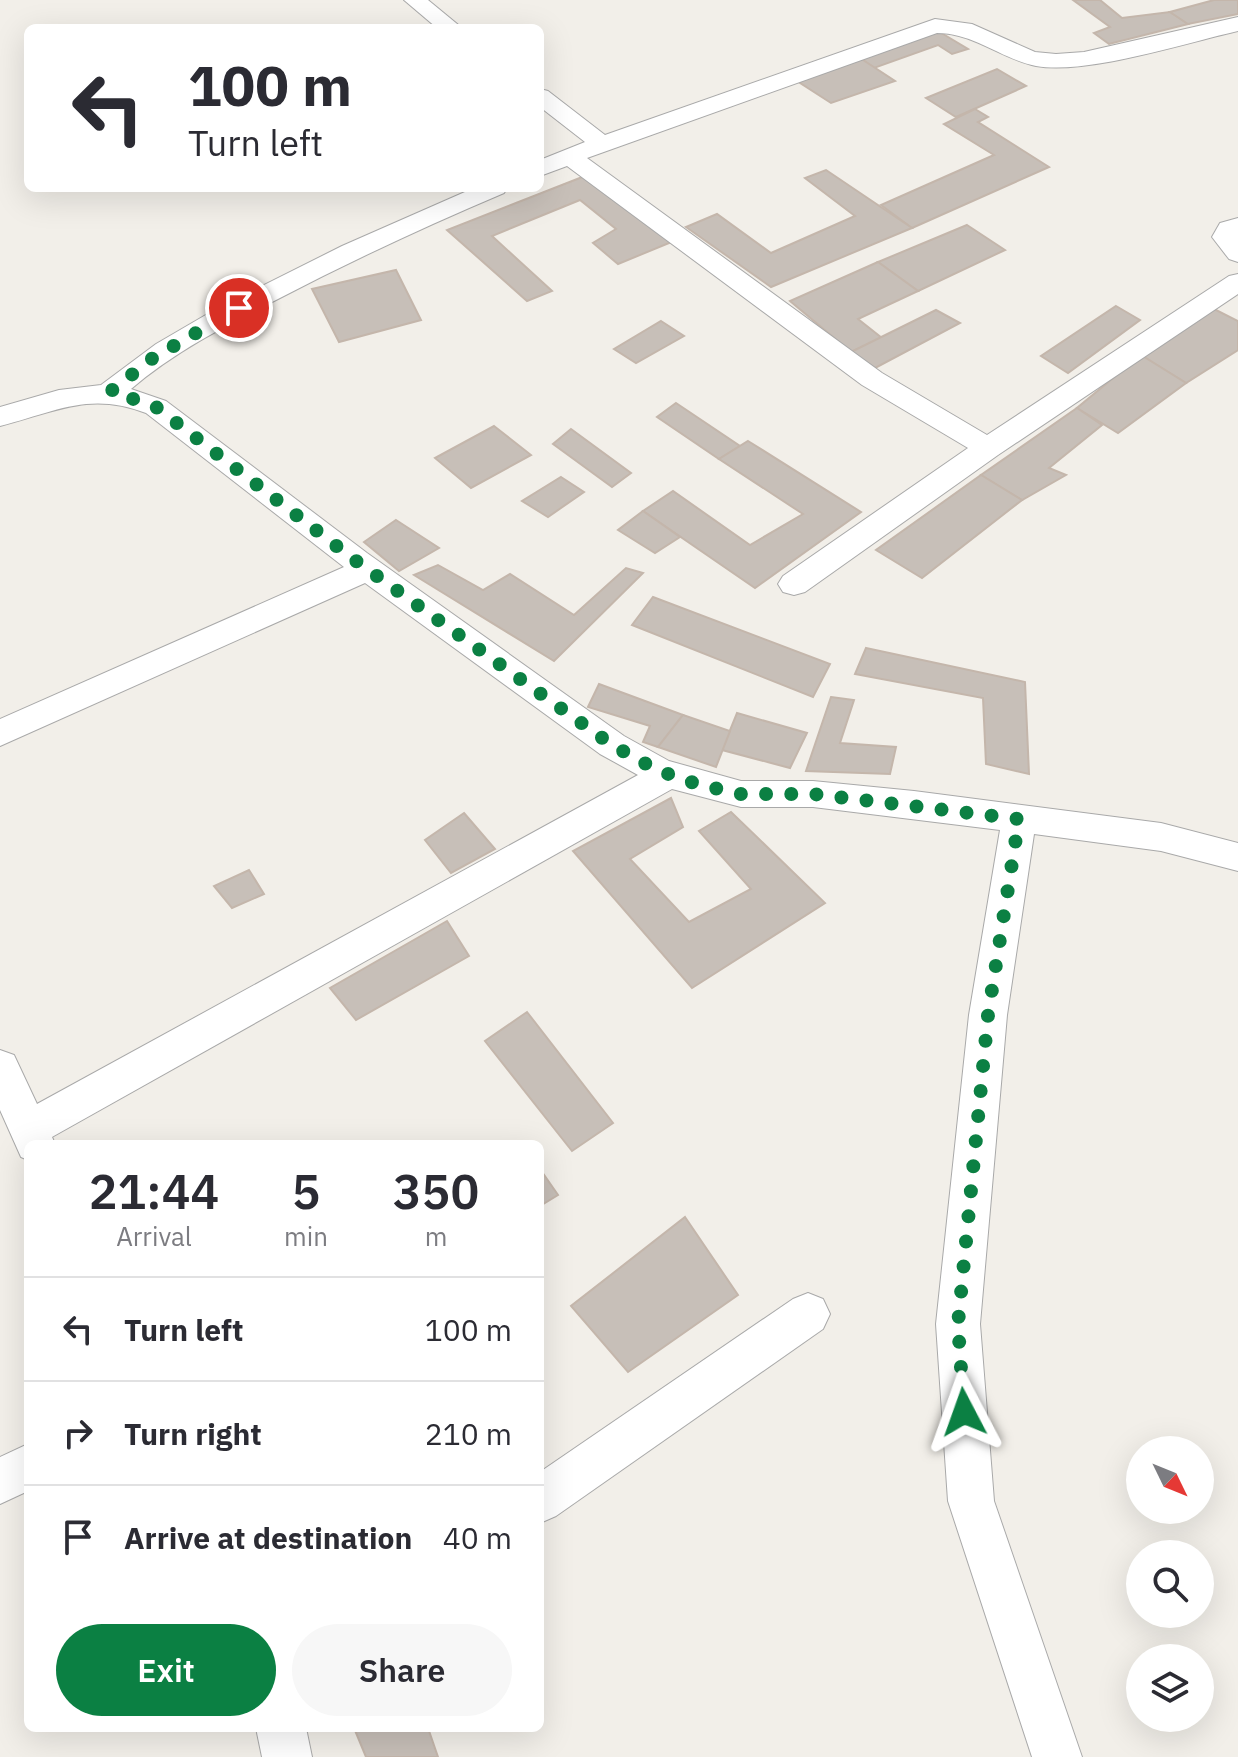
<!DOCTYPE html>
<style>
body{margin:0;font-family:"IBM Plex Sans",sans-serif;background:#f7f7f7;color:#2b2b33;height:100vh;display:flex;flex-direction:column;font-size:30px;white-space:nowrap}
*{box-sizing:border-box;margin:0}
p{font-size:26px;color:#7c7c81}
.icon{flex:none;width:44px;height:44px;fill:none;stroke:currentColor;stroke-width:2;stroke-linecap:round;stroke-linejoin:round}
.map{position:relative;flex:1;overflow:hidden}
.side{position:absolute;left:24px;top:1140px;width:520px;height:592px;display:flex;flex-direction:column;background:#fff;border-radius:12px;box-shadow:0 8px 32px #0002}
.side>*{flex:none}
.guide{position:absolute;left:24px;top:24px;width:520px;height:168px;border-radius:12px;box-shadow:0 8px 32px #0002;background:#fff;color:#2b2b33;overflow:hidden}
.needle{width:52px;rotate:133deg}
.tools{position:absolute;left:1126px;top:1436px;display:grid;gap:16px}
.tools a{display:grid;place-items:center;width:88px;height:88px;border-radius:50%;background:#fff;box-shadow:0 8px 32px #0002;font-size:40px}
.pin{position:absolute;display:grid;place-items:center;width:68px;height:68px;color:#fff;margin:-34px;border:4px solid #fff;border-radius:50%;box-shadow:0 2px 8px #0007}
.me{position:absolute;width:88px;margin:-44px;rotate:356deg;stroke-linejoin:round;filter:drop-shadow(0 0 6px #0008)}
.turn{display:flex;align-items:center;gap:28px;height:168px;padding:0 32px;font-size:36px}
.turn .icon{width:104px;height:104px;stroke-width:2.5}
.turn b{display:block;font-size:56px;line-height:68px}
.eta{display:flex;justify-content:space-evenly;align-items:center;height:136px;text-align:center}
.eta b{font-size:48px;font-weight:600;line-height:56px}
.action{display:flex;gap:16px;margin-top:auto;padding:16px 32px}
.action a{flex:1;height:92px;border-radius:48px;background:#0b8043;color:#fff;font-size:32px;font-weight:600;line-height:92px;text-align:center}
.action a+a{background:#f7f7f7;color:#2b2b33}
ul{padding:0;list-style:none}
li{display:flex;align-items:center;gap:24px;height:104px;padding:0 32px;border-top:2px solid #e1e1e2}
li div{flex:1}
li b{display:block;font-size:30px}
li em{font-style:normal}
.map>svg:first-child{display:block}
.building{fill:#c7bfb8;stroke:#c4b6ab;stroke-width:2}
.lines{fill:none;stroke-linecap:round;stroke-linejoin:round}
.street-casing{stroke:#a9a9a9;stroke-width:2}
.street{fill:#fff;fill-rule:evenodd}
.route{stroke:#0b8043;stroke-width:14;stroke-dasharray:0 25.2}
</style>
<div class="map">
<svg width="1238" height="1757" viewBox="0 0 1238 1757">
<rect width="100%" height="100%" fill="#f2efe9"/>
<g class="building">
<path d="M1073 0H1100L1122 18 1170 12 1188 24 1109 44 1094 33 1110 27Z"/>
<path d="M1214 0H1238V14L1188 24 1170 12Z"/>
<path d="M938 31 968 49 952 54 938 45 874 68 860 58Z"/>
<path d="M860 58 895 81 831 103 797 81Z"/>
<path d="M997 69 1026 86 956 117 926 98Z"/>
<path d="M975 109 988 117 978 122 1049 167 912 228 881 205 994 155 944 124Z"/>
<path d="M826 170 912 228 771 287 686 227 717 214 771 253 855 216 805 178Z"/>
<path d="M585 176 674 241 618 264 593 243 616 229 580 200 492 236 552 291 527 301 447 230Z"/>
<path d="M967 225 1005 250 918 291 878 262Z"/>
<path d="M878 262 918 291 858 319 882 338 851 352 790 301Z"/>
<path d="M396 270 421 320 339 342 312 289Z"/>
<path d="M1116 306 1140 320 1068 373 1041 356Z"/>
<path d="M1212 308 1238 321V350L1186 383 1141 355Z"/>
<path d="M936 310 960 323 875 368 851 352Z"/>
<path d="M661 321 684 336 636 363 614 349Z"/>
<path d="M1141 355 1186 383 1118 433 1077 408Z"/>
<path d="M676 403 740 446 719 459 657 417Z"/>
<path d="M1077 408 1102 425 1049 468 1066 475 1022 500 981 475Z"/>
<path d="M494 426 531 455 471 488 435 458Z"/>
<path d="M571 429 631 473 612 487 553 444Z"/>
<path d="M748 441 861 512 755 588 643 511 673 491 750 545 803 514 719 459Z"/>
<path d="M981 475 1022 500 922 578 876 550Z"/>
<path d="M561 477 584 492 548 517 522 501Z"/>
<path d="M643 511 680 537 655 553 618 530Z"/>
<path d="M396 520 439 548 399 571 364 542Z"/>
<path d="M438 565 483 590 510 574 574 615 626 568 643 573 554 661 414 575Z"/>
<path d="M653 597 830 664 813 697 632 625Z"/>
<path d="M866 648 1025 682 1029 774 986 764 983 698 855 674Z"/>
<path d="M599 684 683 715 658 747 643 742 650 726 588 707Z"/>
<path d="M831 697 854 700 840 743 896 747 890 774 806 771Z"/>
<path d="M737 713 807 733 790 768 722 750Z"/>
<path d="M683 715 730 731 716 767 658 747Z"/>
<path d="M671 798 683 827 630 859 689 922 751 889 699 831 731 812 825 903 692 988 573 851Z"/>
<path d="M464 813 495 849 451 873 425 840Z"/>
<path d="M249 870 264 894 232 908 214 886Z"/>
<path d="M447 921 469 956 356 1020 330 988Z"/>
<path d="M527 1012 613 1123 572 1151 485 1041Z"/>
<path d="M540 1169 558 1195 540 1206Z"/>
<path d="M685 1217 738 1295 628 1372 571 1306Z"/>
<path d="M354 1728H428L438 1757H366Z"/>
</g>
<g class="lines">
<defs>
<g id="street">
<path d="M404 0H428L462 28H437Z"/>
<path d="M1238 17V31C1185 43 1087 75 1036 66 1001 59 974 33 937 33L587 158 882 373 987 435 1229 276 1238 274V294L998 455 805 592 794 595 783 592 778 584 783 576 968 448 862 385 567 166 540 176V160L585 142 540 107V89L548 91 605 135 935 19 972 24 1035 52 1056 54 1084 52Z"/>
<path d="M474 188H507L504 193C426 226 351 261 276 300 225 326 174 352 131 389L166 401 367 553 624 736 669 761 741 781H813L914 791 1161 823 1238 843V871L1161 851 1034 834 1007 1015 980 1324 994 1501 1082 1757H1032L948 1501 936 1324 969 1015 1000 830 813 807H741L672 789 52 1137 55 1144H28V1160L21 1157 0 1110V1050L14 1055 37 1104 638 775 600 754 365 583 0 746V719L344 567 146 413C89 391 55 412 0 426V407L59 390 101 385 156 344 216 309 342 246Z"/>
<path d="M1238 218V262L1229 259 1212 237 1220 223Z"/>
<path d="M808 1293 823 1299 830 1314 823 1329 556 1516 540 1523V1472L793 1299Z"/>
<path d="M28 1444V1491L0 1504V1457Z"/>
<path d="M256 1728H306L312 1757H262Z"/>
</g>
</defs>
<use href="#street" class="street-casing"/>
<use href="#street" class="street"/>
</g>
<g class="lines">
<path class="route" d="M239 308 153 358 111 391 156 407 356 561 612 745 657 770 700 785 741 794H813L1019 819 988 1015 958 1324 964 1412"/>
</g>
</svg>
<div class="tools">
<a><svg class="needle" viewBox="-14 -14 28 28"><path d="M0-13l5 13h-10z" fill="#e53935"/><path d="M0 13l5-13h-10z" fill="#7c7c81"/></svg></a>
<a><svg class="icon" aria-label="search" viewBox="0 0 24 24"><circle cx="10" cy="10" r="6"/><path d="M15 15l6 6"/></svg></a>
<a><svg class="icon" aria-label="layers" viewBox="0 0 24 24"><path d="M12 4l9 5-9 5-9-5zM3 14l9 5 9-5"/></svg></a>
</div>
<div class="pin" style="left:239px;top:308px;background:#d93025"><svg class="icon" aria-label="arrive" viewBox="0 0 24 24"><path d="M6 21V4h12l-3 4 3 4H6"/></svg></div>
<svg class="me" style="left:964px;top:1412px" viewBox="-20 -20 40 40"><path d="M0-17L14 15 0 8-14 15z" fill="#0b8043" stroke="#fff" stroke-width="4"/></svg>
<div class="guide">
<div class="turn"><svg class="icon" aria-label="left" viewBox="0 0 24 24"><path d="M17 20v-9H6M10 6l-5 5 5 5"/></svg><div><b>100 m</b>Turn left</div></div>
</div>
<section class="side">
<div class="eta">
<div><b>21:44</b><p>Arrival</p></div>
<div><b>5</b><p>min</p></div>
<div><b>350</b><p>m</p></div>
</div>
<ul>
<li><svg class="icon" aria-label="left" viewBox="0 0 24 24"><path d="M17 20v-9H6M10 6l-5 5 5 5"/></svg><div><b>Turn left</b></div><em>100 m</em></li>
<li><svg class="icon" aria-label="right" viewBox="0 0 24 24"><path d="M7 20v-9h11M14 6l5 5-5 5"/></svg><div><b>Turn right</b></div><em>210 m</em></li>
<li><svg class="icon" aria-label="arrive" viewBox="0 0 24 24"><path d="M6 21V4h12l-3 4 3 4H6"/></svg><div><b>Arrive at destination</b></div><em>40 m</em></li>
</ul>
<div class="action"><a>Exit</a><a>Share</a></div>
</section>
</div>
